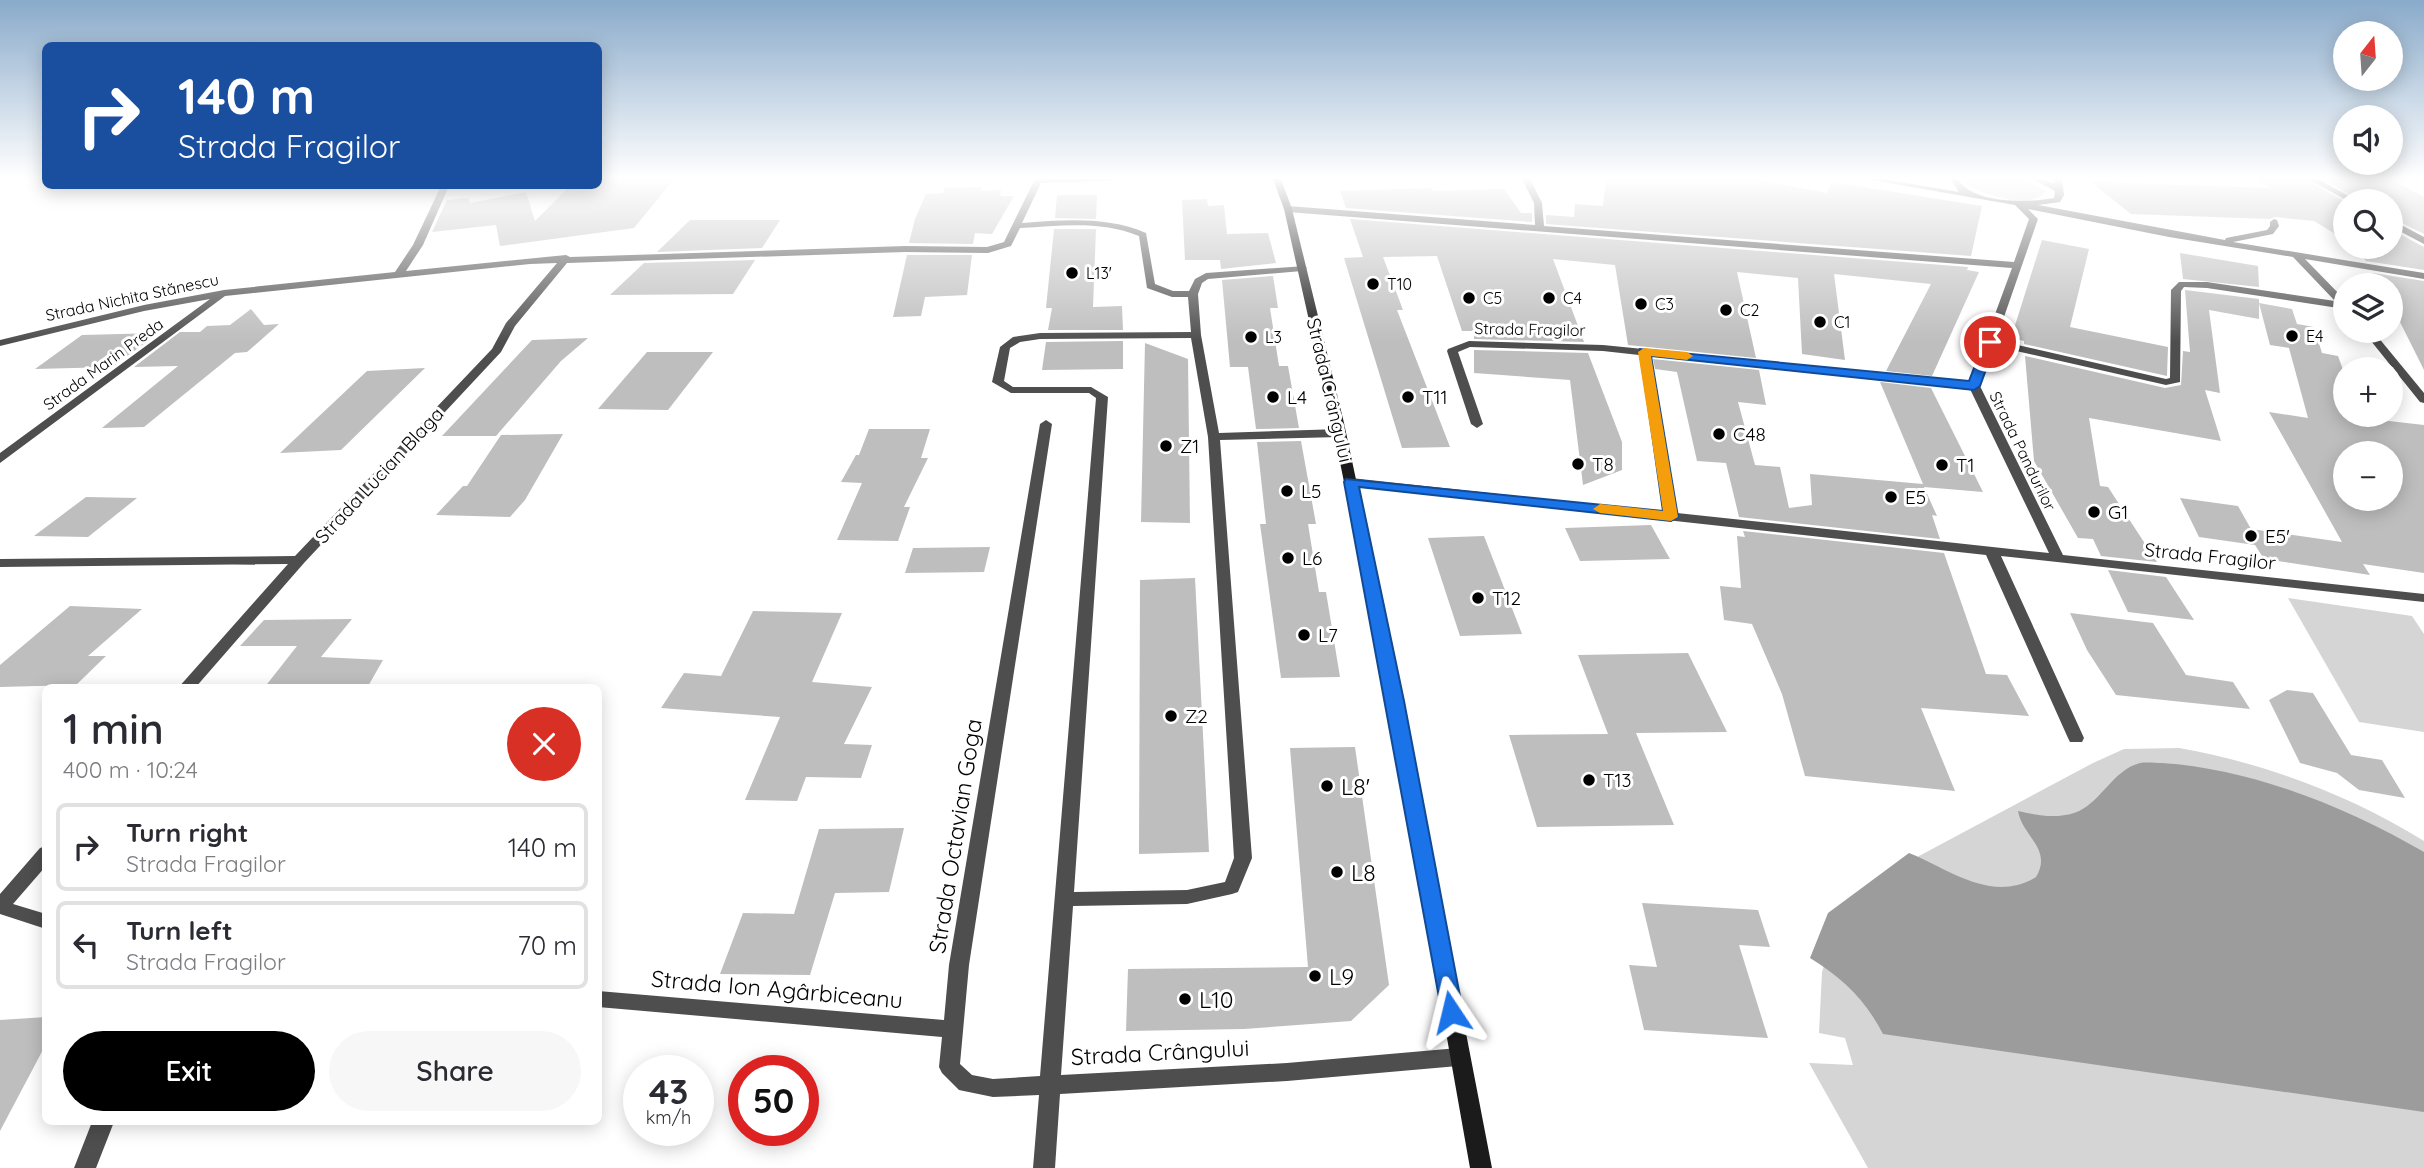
<!DOCTYPE html>
<meta charset="utf-8">
<style>
body{margin:0;font-family:Quicksand,sans-serif;background:#f7f7f7;color:#2b2b33;height:100vh;display:flex;flex-direction:column;font-size:26px;white-space:nowrap}
*{box-sizing:border-box;margin:0}
p{font-size:23px;color:#7c7c81}
.icon{flex:none;width:38px;height:38px;fill:none;stroke:currentColor;stroke-width:2;stroke-linecap:round;stroke-linejoin:round}
.map{position:relative;flex:1;overflow:hidden}
.details{position:absolute;left:42px;top:684px;width:560px;height:441px;display:flex;flex-direction:column;background:#fff;border-radius:10px;box-shadow:0 4px 18px #0003}
.details>*{flex:none}
.guide{position:absolute;left:42px;top:42px;width:560px;height:147px;border-radius:10px;box-shadow:0 4px 18px #0003;background:#1a4fa0;color:#fff;overflow:hidden}
.needle{width:46px;rotate:17deg}
.fabs{position:absolute;left:2333px;top:21px;display:grid;gap:14px}
.fabs a{display:grid;place-items:center;width:70px;height:70px;border-radius:50%;background:#fff;box-shadow:0 4px 18px #0003;font-size:35px}
.speed{position:absolute;left:623px;top:1055px;display:flex;gap:14px;font-size:35px;font-weight:700;text-align:center}
.speed>*{display:grid;place-content:center;width:91px;height:91px;border-radius:50%;background:#fff;box-shadow:0 4px 18px #0003;line-height:1}
.speed small{font-size:18px;font-weight:400}
.speed .limit{border:10px solid #d22;background:#fff;color:#111}
.pin{position:absolute;display:grid;place-items:center;width:60px;height:60px;color:#fff;margin:-30px;border:4px solid #fff;border-radius:50%;box-shadow:0 2px 7px #0007}
.me{position:absolute;width:77px;margin:-38px;rotate:350deg;stroke-linejoin:round;filter:drop-shadow(0 0 5px #0008)}
.turn{display:flex;align-items:center;gap:24px;height:147px;padding:0 21px;font-size:32px}
.turn .icon{width:91px;height:91px;stroke-width:2.5}
.turn b{display:block;font-size:49px;line-height:60px}
.round{display:grid;place-items:center;flex:none;width:74px;height:74px;border-radius:37px;background:#f7f7f7}
.summary{display:flex;align-items:center;justify-content:space-between;height:119px;padding:0 21px}
h1{font-size:42px;font-weight:600;line-height:52px}
.cta{display:flex;gap:14px;margin-top:auto;padding:14px 21px}
.cta a{flex:1;height:80px;border-radius:42px;background:#000;color:#fff;font-size:28px;font-weight:600;line-height:80px;text-align:center}
.cta a+a{background:#f7f7f7;color:#2b2b33}
ul{padding:0;list-style:none}
li{display:flex;align-items:center;gap:21px;height:88px;margin:0 14px 10px;padding:0 7px;border:4px solid #e1e1e2;border-radius:10px}
li div{flex:1}
li b{display:block;font-size:26px}
li em{font-style:normal}
.map>svg:first-child{display:block}
.green{fill:#d5d5d5}
.water{fill:#9c9c9c}
.building{fill:#bebebe;fill-rule:evenodd}
.lines{fill:none;stroke-linecap:round;stroke-linejoin:round}
.minor{fill:#4e4e4e;fill-rule:evenodd}
.secondary{fill:#1b1b1b;fill-rule:evenodd}
.route{fill:#1a73e8;stroke:#114b97;stroke-width:2}
.slow{fill:#f59e0b}
.poi-dot{fill:#000;stroke:#fff;stroke-width:2.5}
.labels{text-anchor:middle;dominant-baseline:central;stroke-width:6;stroke-linejoin:round;paint-order:stroke}
.far-poi-label{font-size:16px;fill:#000;stroke:#fff;text-anchor:start}
.far-street-label{font-size:16px;fill:#000;stroke:#fff}
.street-label{font-size:19px;fill:#000;stroke:#fff}
.poi-label{font-size:19px;fill:#000;stroke:#fff;text-anchor:start}
.near-poi-label{font-size:23px;fill:#000;stroke:#fff;text-anchor:start}
.near-street-label{font-size:23px;fill:#000;stroke:#fff}
</style>
<div class="map">
<svg width="2424" height="1168" viewBox="0 0 2424 1168">
<rect width="100%" height="100%" fill="#fff"/>
<g class="green">
<path d="M1970 179H2021L2046 191C2032 211 1987 195 1969 186L1967 183Z"/>
<path d="M2288 598 2412 616 2424 634V732L2359 722Z"/>
<path d="M2179 748C2264 763 2350 795 2424 841V1168H1868L1809 1063 1853 1065 1845 1038 1819 1033 1822 972 1839 917 1906 863 2093 763 2124 749Z"/>
</g>
<path class="water" d="M2162 763C2253 769 2346 807 2424 852V1112L1883 1034C1865 999 1842 978 1810 958L1828 913 1909 853C1949 869 1992 904 2036 877 2053 849 2022 836 2018 811 2036 815 2055 819 2074 813 2100 805 2112 770 2140 763 2147 762 2155 763 2162 763Z"/>
<g class="building">
<path d="M598 179H674L634 228 500 246 496 225 432 232 447 200 468 198 470 203 526 192 535 221 570 186H598Z"/>
<path d="M1606 179H1752L1827 193 1832 182 1982 206 1971 256 1546 224V215L1574 217 1575 204 1603 206Z"/>
<path d="M2256 179H2306L2345 202V240L2314 221 2275 217 2270 219 2131 214 2091 182 2271 188Z"/>
<path d="M2323 179H2391L2424 197V234L2390 217V201H2360Z"/>
<path d="M982 187 981 191 1001 190 1000 196H1014L992 234 975 233 973 244 909 243 915 219 926 194 943 193 944 188Z"/>
<path d="M1431 188 1432 191 1504 189 1521 213H1532V222L1346 208 1340 191Z"/>
<path d="M1057 195H1097L1096 219 1055 218Z"/>
<path d="M1207 199 1208 206 1224 205 1227 234 1268 233 1276 263 1221 269 1220 260H1185L1182 200Z"/>
<path d="M1350 219 1968 267 1967 270 1979 272 1932 376 1886 371 1931 284 1834 274 1845 360 1802 354 1798 278 1737 272 1756 358 1628 345 1615 265 1553 259 1584 342 1474 339V331H1462L1437 256 1383 257 1403 310H1397L1450 447 1402 448 1344 258 1363 257Z"/>
<path d="M690 220H780L762 248 657 252Z"/>
<path d="M1054 229H1096L1093 307 1122 306 1123 330H1048L1052 308H1046Z"/>
<path d="M2390 229 2424 247V270L2366 261 2356 247H2390Z"/>
<path d="M2042 240 2089 249 2070 327 2168 347 2167 376 2024 344V341L2011 338Z"/>
<path d="M2180 253 2258 266 2259 287 2183 279Z"/>
<path d="M907 255H972L967 295 925 297 921 316 893 317Z"/>
<path d="M755 260 733 294 610 295 644 263Z"/>
<path d="M2373 273 2424 281V370L2390 302V285H2379Z"/>
<path d="M1273 276 1278 308H1270L1279 366H1288L1299 428 1256 429 1248 367H1230L1222 280Z"/>
<path d="M2185 290 2259 299V319L2209 310 2220 393 2205 390 2221 441 2089 418 2100 486 2108 487 2157 562 2101 556 2093 539 2078 538 2034 461 2025 356 2165 388 2181 385 2183 351 2190 352Z"/>
<path d="M2259 303 2292 309 2297 324 2314 327 2322 353 2338 356 2345 375V416L2424 425V573L2363 564 2370 575 2264 559 2255 545 2199 537 2180 498 2238 506 2251 529 2342 542 2269 412 2308 418 2289 348 2270 345ZM2345 453H2390V499H2345Z"/>
<path d="M251 309 264 325 279 324 247 352 235 353 144 427 102 428 178 366 134 367 180 332H200L207 326 230 325Z"/>
<path d="M159 333 112 367 35 369 82 335Z"/>
<path d="M588 338 561 361 496 436H442L532 340Z"/>
<path d="M1123 341V369L1042 370 1046 342Z"/>
<path d="M1145 343 1188 359 1190 523 1141 522Z"/>
<path d="M1474 350 1588 353 1622 442V470L1583 485 1570 380 1474 373Z"/>
<path d="M647 352H713L668 410 598 409Z"/>
<path d="M1653 359 1759 370 1766 405 1738 402 1755 465 1780 467 1789 508 1812 505 1810 474 1923 484 1880 382 1931 388 1983 492 1924 487 1937 516 1932 515 1940 539 1739 517 1726 463 1697 461 1677 372 1655 369Z"/>
<path d="M425 368 341 450 280 453 367 371Z"/>
<path d="M869 429H930L921 458H928L904 507H910L898 541 837 540 862 483 841 482 856 455H859Z"/>
<path d="M563 434 525 500 510 517 436 515 463 486H467L501 435Z"/>
<path d="M1301 441 1316 524H1308L1319 592H1326L1340 677 1281 678 1260 524H1266L1257 442Z"/>
<path d="M86 497 137 498 88 537 34 536Z"/>
<path d="M1651 525 1670 559 1580 561 1565 528Z"/>
<path d="M1743 531 1944 553 1986 674 2007 675 2029 716 1921 708 1955 791 1805 776 1782 694 1752 624 1724 620 1720 586 1741 588 1737 536 1745 537Z"/>
<path d="M1484 536 1522 634 1460 636 1428 538Z"/>
<path d="M990 547 984 572 905 573 913 548Z"/>
<path d="M2108 570 2166 577 2194 620 2128 612Z"/>
<path d="M1195 578 1209 852 1139 854 1140 580Z"/>
<path d="M70 606 142 609 88 656H106L76 685 0 687V665Z"/>
<path d="M753 611 842 613 812 682 872 687 844 744 872 745 861 778 806 777 797 801 745 800 780 717 661 708 684 673 721 676Z"/>
<path d="M2070 613 2153 623 2186 675 2233 682 2250 709 2116 695 2087 650Z"/>
<path d="M352 619 321 657 383 660 367 688H264L297 646H240L264 620Z"/>
<path d="M1688 653 1727 732 1636 733 1674 825 1537 827 1509 735 1608 734 1578 655Z"/>
<path d="M2287 690 2313 693 2351 755 2382 760 2405 798 2359 790 2337 773 2300 763 2269 700Z"/>
<path d="M1355 747 1389 985 1351 1021 1244 1029 1126 1031 1128 969 1308 967 1290 748Z"/>
<path d="M904 828 889 892 835 893 810 975 720 974 743 913 794 914 819 829Z"/>
<path d="M1642 903 1758 910 1770 947 1739 945 1768 1038 1644 1030 1629 965 1657 967Z"/>
<path d="M46 1017V1044L0 1131V1020Z"/>
</g>
<g class="lines">
<g class="minor">
<path d="M1037 179H1114L1110 181 1041 183 1022 223C1064 220 1107 216 1146 233L1155 284 1173 291H1189L1195 279 1206 273 1305 266 1307 268 1302 271 1208 279 1202 283 1198 294 1201 335 1219 433 1340 429 1346 433 1340 437 1220 440 1252 858 1238 892 1232 894 1187 904 1073 906 1061 1075 1287 1063 1458 1048 1465 1051 1468 1057 1465 1063 1458 1066 1287 1081 1060 1094 1055 1168H1033L1039 1095 993 1097 959 1090 942 1073 939 1067 942 1037 598 1007V991L944 1020 949 965 1040 424 1046 420 1052 424 969 965 960 1064 972 1075 993 1079 1040 1076 1096 398 1089 393H1011L992 382 1000 347 1013 337 1040 333 1191 332 1188 297H1172L1147 288 1139 236C1101 220 1059 226 1020 228L1011 246 988 253 905 252 567 263 515 326 501 352 304 563 195 688H178L288 564 0 567V559L295 556 492 349 506 323 557 263 530 264 225 296 0 463V453L210 299 144 311 0 346V340L144 305 224 290 395 272 413 245 441 186H449L423 245 406 271 566 255 570 257 905 246 987 247 1004 242 1034 181ZM1191 338 1208 437 1234 858 1225 882 1187 890 1074 892 1108 397 1091 387H1013L1004 381 1010 348 1020 342 1040 339Z"/>
<path d="M1522 179H1530L1542 203 1544 226 2014 262 2029 219 2015 205 1866 179H1883L1959 192 1950 179H1958C1972 204 2028 203 2054 198L2055 191 2032 179H2042L2055 184 2054 179H2062L2064 195 2060 202 2038 205 2225 240 2226 238 2267 230 2270 226V222L2274 219 2277 220 2279 226 2273 234 2233 242 2424 273V279L2305 259 2345 300V309L2207 288 2184 287 2181 291 2180 382 2166 385 1994 346 1980 386 2063 555 2424 594V602L2001 556 2084 738 2082 742H2070L2068 738 1986 555 1347 485 1345 482 1351 478 1664 512 1639 355 1603 351 1470 347 1458 352 1483 424 1477 428 1471 424 1447 351 1448 349 1469 341 1603 345 1970 382 2012 268 1288 212 1284 209 1288 206 1535 225 1534 203ZM2028 209 2169 237 2293 257 2335 301 2207 282H2179L2171 290 2170 378 2166 379 1996 340 2038 219ZM1650 356 1970 389 2049 553 1677 513Z"/>
<path d="M2308 179H2318L2358 201H2348Z"/>
<path d="M2390 219 2424 237V244L2390 226Z"/>
<path d="M2363 331H2373L2424 393V403L2420 402Z"/>
<path d="M46 846V866L13 904 46 914V929L0 914V894L40 848Z"/>
<path d="M92 1122H114L96 1168H74Z"/>
</g>
<path class="secondary" d="M1273 179H1281L1292 209 1344 423 1393 654 1492 1168H1470L1379 654 1332 423 1284 209Z"/>
</g>
<linearGradient id="sky" x2="0" y2="1"><stop stop-color="#89aaca"/><stop offset="0.52" stop-color="#fff"/><stop offset="1" stop-color="#fff" stop-opacity="0"/></linearGradient>
<rect width="2424" height="342" fill="url(#sky)"/>
<path class="route" d="M1990 338 1996 342 1980 386 1974 390 1651 356 1678 517 1671 521 1359 487 1404 701 1463 1012 1459 1019 1451 1022 1443 1019 1344 482 1346 479 1663 511 1640 349 1969 381 1984 342Z"/>
<path class="slow" d="M1644 348 1687 352 1693 356 1687 360 1651 356 1678 517 1671 521 1600 513 1593 509 1600 504 1663 511 1638 352Z"/>
<g class="poi-dot">
<circle cx="1072" cy="273" r="7"/>
<circle cx="1373" cy="284" r="7"/>
<circle cx="1469" cy="298" r="7"/>
<circle cx="1549" cy="298" r="7"/>
<circle cx="1641" cy="304" r="7"/>
<circle cx="1726" cy="310" r="7"/>
<circle cx="1820" cy="322" r="7"/>
<circle cx="2292" cy="336" r="7"/>
<circle cx="1251" cy="337" r="7"/>
<circle cx="1273" cy="397" r="7"/>
<circle cx="1408" cy="397" r="7"/>
<circle cx="1719" cy="434" r="7"/>
<circle cx="1166" cy="446" r="7"/>
<circle cx="1578" cy="464" r="7"/>
<circle cx="1942" cy="465" r="7"/>
<circle cx="1287" cy="491" r="7"/>
<circle cx="1891" cy="497" r="7"/>
<circle cx="2094" cy="512" r="7"/>
<circle cx="2251" cy="536" r="7"/>
<circle cx="1288" cy="558" r="7"/>
<circle cx="1478" cy="598" r="7"/>
<circle cx="1304" cy="635" r="7"/>
<circle cx="1171" cy="716" r="7"/>
<circle cx="1589" cy="780" r="7"/>
<circle cx="1327" cy="786" r="7"/>
<circle cx="1337" cy="872" r="7"/>
<circle cx="1315" cy="976" r="7"/>
<circle cx="1185" cy="999" r="7"/>
</g>
<g class="labels">
<g class="far-poi-label">
<text x="1086" y="273">L13'</text>
<text x="1387" y="284">T10</text>
<text x="1483" y="298">C5</text>
<text x="1563" y="298">C4</text>
<text x="1655" y="304">C3</text>
<text x="1740" y="310">C2</text>
<text x="1834" y="322">C1</text>
<text x="2306" y="336">E4</text>
<text x="1265" y="337">L3</text>
</g>
<g class="far-street-label">
<text transform="translate(132 297) rotate(-12)">Strada Nichita Stănescu</text>
<text transform="translate(1530 329) rotate(1)">Strada Fragilor</text>
<text transform="translate(103 364) rotate(-36)">Strada Marin Preda</text>
<text transform="translate(2023 451) rotate(64)">Strada Pandurilor</text>
</g>
<g class="street-label">
<text transform="translate(1330 390) rotate(77)">Strada Crângului</text>
<text transform="translate(379 475) rotate(-47)">Strada Lucian Blaga</text>
<text transform="translate(2210 556) rotate(6)">Strada Fragilor</text>
</g>
<g class="poi-label">
<text x="1287" y="397">L4</text>
<text x="1422" y="397">T11</text>
<text x="1733" y="434">C48</text>
<text x="1180" y="446">Z1</text>
<text x="1592" y="464">T8</text>
<text x="1956" y="465">T1</text>
<text x="1301" y="491">L5</text>
<text x="1905" y="497">E5</text>
<text x="2108" y="512">G1</text>
<text x="2265" y="536">E5'</text>
<text x="1302" y="558">L6</text>
<text x="1492" y="598">T12</text>
<text x="1318" y="635">L7</text>
<text x="1185" y="716">Z2</text>
<text x="1603" y="780">T13</text>
</g>
<g class="near-poi-label">
<text x="1341" y="786">L8'</text>
<text x="1351" y="872">L8</text>
<text x="1329" y="976">L9</text>
<text x="1199" y="999">L10</text>
</g>
<g class="near-street-label">
<text transform="translate(955 836) rotate(-81)">Strada Octavian Goga</text>
<text transform="translate(777 989) rotate(5)">Strada Ion Agârbiceanu</text>
<text transform="translate(1160 1052) rotate(-3)">Strada Crângului</text>
</g>
</g>
</svg>
<div class="fabs">
<a><svg class="needle" viewBox="-14 -14 28 28"><path d="M0-13l5 13h-10z" fill="#e53935"/><path d="M0 13l5-13h-10z" fill="#7c7c81"/></svg></a>
<a><svg class="icon" aria-label="sound" viewBox="0 0 24 24"><path d="M4 9h4l5-4v14l-5-4H4zM17 9q2 3 0 6"/></svg></a>
<a><svg class="icon" aria-label="search" viewBox="0 0 24 24"><circle cx="10" cy="10" r="6"/><path d="M15 15l6 6"/></svg></a>
<a><svg class="icon" aria-label="layers" viewBox="0 0 24 24"><path d="M12 4l9 5-9 5-9-5zM3 14l9 5 9-5"/></svg></a>
<a>+</a>
<a>−</a>
</div>
<div class="speed"><div>43<small>km/h</small></div><div class="limit">50</div></div>
<div class="pin" style="left:1990px;top:342px;background:#d93025"><svg class="icon" aria-label="arrive" viewBox="0 0 24 24"><path d="M6 21V4h12l-3 4 3 4H6"/></svg></div>
<svg class="me" style="left:1451px;top:1012px" viewBox="-20 -20 40 40"><path d="M0-17L14 15 0 8-14 15z" fill="#1a73e8" stroke="#fff" stroke-width="4"/></svg>
<div class="guide">
<div class="turn"><svg class="icon" aria-label="right" viewBox="0 0 24 24"><path d="M7 20v-9h11M14 6l5 5-5 5"/></svg><div><b>140 m</b>Strada Fragilor</div></div>
</div>
<section class="details">
<div class="summary"><div><h1>1 min</h1><p>400 m · 10:24</p></div><a class="round" style="background:#d93025;color:#fff"><svg class="icon" aria-label="close" viewBox="0 0 24 24"><path d="M6 6l12 12M18 6L6 18"/></svg></a></div>
<ul>
<li><svg class="icon" aria-label="right" viewBox="0 0 24 24"><path d="M7 20v-9h11M14 6l5 5-5 5"/></svg><div><b>Turn right</b><p>Strada Fragilor</p></div><em>140 m</em></li>
<li><svg class="icon" aria-label="left" viewBox="0 0 24 24"><path d="M17 20v-9H6M10 6l-5 5 5 5"/></svg><div><b>Turn left</b><p>Strada Fragilor</p></div><em>70 m</em></li>
</ul>
<div class="cta"><a>Exit</a><a>Share</a></div>
</section>
</div>
